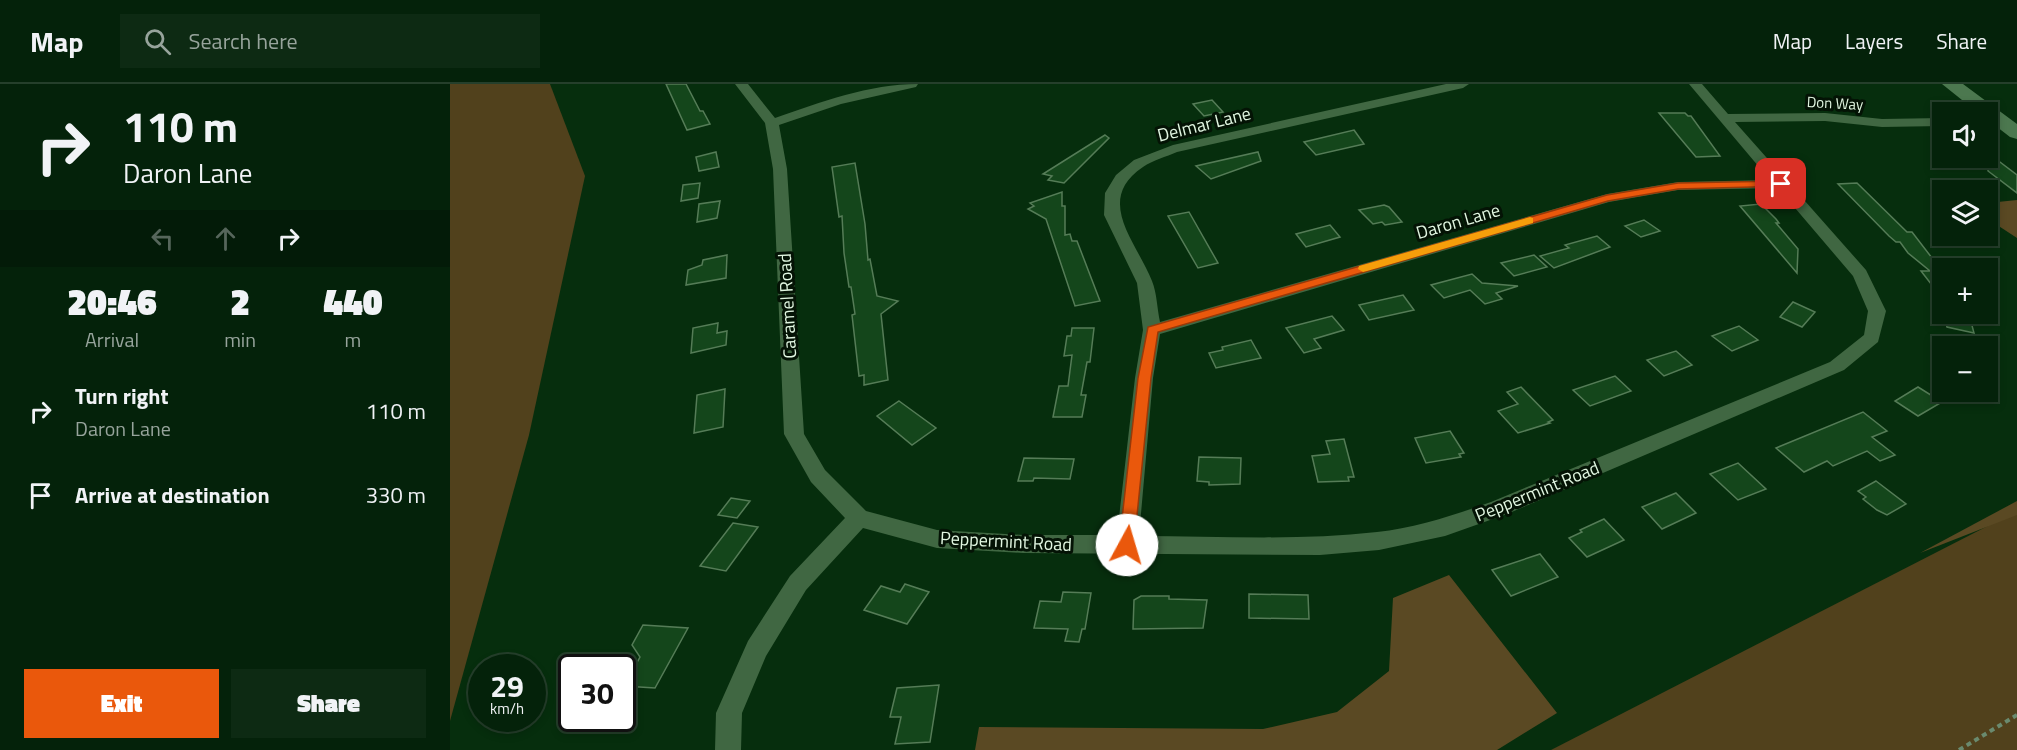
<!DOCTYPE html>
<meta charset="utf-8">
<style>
body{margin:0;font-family:"Titillium Web",sans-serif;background:#0d2a13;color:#f1f3f6;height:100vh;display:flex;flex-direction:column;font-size:22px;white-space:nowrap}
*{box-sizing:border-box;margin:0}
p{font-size:20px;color:#97a49c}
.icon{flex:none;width:33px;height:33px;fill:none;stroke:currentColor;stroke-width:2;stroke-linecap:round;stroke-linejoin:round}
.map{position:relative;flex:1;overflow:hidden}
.drawer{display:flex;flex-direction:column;background:#04220a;width:450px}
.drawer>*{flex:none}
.banner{background:#04220a;color:#f1f3f6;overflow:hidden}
.fabs{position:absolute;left:1482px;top:18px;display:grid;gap:12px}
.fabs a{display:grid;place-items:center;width:66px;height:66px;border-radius:0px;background:#04220a;box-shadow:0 3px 9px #0003,0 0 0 2px #253f2b;font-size:30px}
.speed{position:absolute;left:18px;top:570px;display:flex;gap:12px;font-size:30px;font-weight:700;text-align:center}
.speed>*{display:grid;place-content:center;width:78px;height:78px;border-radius:50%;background:#04220a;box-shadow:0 3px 9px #0003,0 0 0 2px #253f2b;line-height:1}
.speed small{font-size:15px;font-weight:400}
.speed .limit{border:3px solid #111;border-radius:9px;background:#fff;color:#111}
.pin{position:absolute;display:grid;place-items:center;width:51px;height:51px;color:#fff;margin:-26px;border-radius:12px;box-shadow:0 3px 9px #0006}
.me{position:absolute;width:66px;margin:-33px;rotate:6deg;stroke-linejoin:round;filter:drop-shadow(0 0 4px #0008)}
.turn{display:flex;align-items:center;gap:21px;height:126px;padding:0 24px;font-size:27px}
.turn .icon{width:78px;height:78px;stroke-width:2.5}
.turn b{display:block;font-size:42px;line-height:51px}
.lanes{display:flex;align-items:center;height:57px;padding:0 24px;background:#0003;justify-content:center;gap:30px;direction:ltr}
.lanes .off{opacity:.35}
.eta{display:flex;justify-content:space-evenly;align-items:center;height:102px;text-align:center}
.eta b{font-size:36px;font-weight:800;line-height:42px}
.button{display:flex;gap:12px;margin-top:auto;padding:12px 24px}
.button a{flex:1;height:69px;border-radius:0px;background:#ea580c;color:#fff;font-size:24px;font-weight:800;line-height:69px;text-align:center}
.button a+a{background:#0d2a13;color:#f1f3f6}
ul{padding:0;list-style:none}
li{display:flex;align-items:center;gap:18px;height:84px;padding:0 24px}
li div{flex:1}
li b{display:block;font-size:22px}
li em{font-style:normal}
header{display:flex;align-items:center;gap:36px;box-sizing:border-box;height:84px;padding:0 30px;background:#04220a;border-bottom:2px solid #253f2b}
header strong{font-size:28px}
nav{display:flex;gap:33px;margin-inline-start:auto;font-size:21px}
.search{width:420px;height:54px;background:#0d2a13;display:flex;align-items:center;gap:15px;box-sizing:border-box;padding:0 21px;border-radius:0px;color:#97a49c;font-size:22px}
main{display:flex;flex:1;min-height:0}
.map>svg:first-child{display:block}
.green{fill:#51411c}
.forest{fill:#5a4923}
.building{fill:#14461b;stroke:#557c57;stroke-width:1.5}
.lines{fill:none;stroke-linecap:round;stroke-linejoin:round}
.path{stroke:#6a8a6e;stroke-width:4;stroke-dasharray:5 4;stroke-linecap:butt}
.street{fill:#406742;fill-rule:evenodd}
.secondary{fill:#4c784f;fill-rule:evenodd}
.route{fill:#ea580c;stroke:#983908;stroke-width:1.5}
.slow{fill:#f59e0b}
.labels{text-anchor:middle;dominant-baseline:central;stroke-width:6;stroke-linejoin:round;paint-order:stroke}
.far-street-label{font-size:15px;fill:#e1f6e1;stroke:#041305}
.street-label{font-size:18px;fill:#e1f6e1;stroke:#041305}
</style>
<header>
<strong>Map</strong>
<div class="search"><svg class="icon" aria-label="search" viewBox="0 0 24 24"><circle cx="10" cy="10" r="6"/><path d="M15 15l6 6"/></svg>Search here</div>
<nav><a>Map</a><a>Layers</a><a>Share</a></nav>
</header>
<main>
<section class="drawer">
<div class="banner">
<div class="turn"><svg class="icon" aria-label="right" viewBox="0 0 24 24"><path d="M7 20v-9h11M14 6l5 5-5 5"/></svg><div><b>110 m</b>Daron Lane</div></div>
<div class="lanes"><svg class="icon off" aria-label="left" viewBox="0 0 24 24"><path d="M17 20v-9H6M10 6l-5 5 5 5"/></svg><svg class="icon off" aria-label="ahead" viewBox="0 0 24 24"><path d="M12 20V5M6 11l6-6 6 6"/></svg><svg class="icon" aria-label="right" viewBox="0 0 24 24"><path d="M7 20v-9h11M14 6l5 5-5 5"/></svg></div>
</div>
<div class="eta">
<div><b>20:46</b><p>Arrival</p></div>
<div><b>2</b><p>min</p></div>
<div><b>440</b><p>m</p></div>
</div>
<ul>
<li><svg class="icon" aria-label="right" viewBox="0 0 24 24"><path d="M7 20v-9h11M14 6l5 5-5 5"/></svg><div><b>Turn right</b><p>Daron Lane</p></div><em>110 m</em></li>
<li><svg class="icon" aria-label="arrive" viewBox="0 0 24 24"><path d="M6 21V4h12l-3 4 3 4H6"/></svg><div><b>Arrive at destination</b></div><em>330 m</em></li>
</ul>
<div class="button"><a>Exit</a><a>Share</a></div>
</section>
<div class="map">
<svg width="1567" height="666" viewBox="0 0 1567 666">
<rect width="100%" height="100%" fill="#062e0d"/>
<g class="green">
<path d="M0 0H100L135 92 79 351 0 637Z"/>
<path d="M1567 427V666H1101Z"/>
</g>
<g class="forest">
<path d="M1567 116V154L1538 135V119Z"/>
<path d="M1567 417V431L1470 469Z"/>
<path d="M999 491 1107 629 1047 666H525L529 643 813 645 887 628 939 587 943 514Z"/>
</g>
<g class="building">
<path d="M216 0H236L250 27H253L260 40 237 46Z"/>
<path d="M762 16 773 28 754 32 743 20Z"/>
<path d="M1209 29H1235L1238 32H1241L1270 72 1246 73Z"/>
<path d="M904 46 914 60 866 71 854 58Z"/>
<path d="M655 51 659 54 614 99 598 96 602 92 593 90Z"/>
<path d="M266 68 269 83 249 87 246 73Z"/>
<path d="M808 68 811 77 761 95 746 82Z"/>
<path d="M1538 69 1567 91V109L1538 87Z"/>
<path d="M405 79 415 140 418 176 420 175 427 212 448 217 431 230 438 296 414 301V291L409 292 402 231 405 230 401 203H399L394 169 392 132 389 133 382 83Z"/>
<path d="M250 99 248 114 231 117 233 101Z"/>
<path d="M1407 99 1457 148H1462L1492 187V214L1471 187H1480L1458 169 1450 158H1446L1439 152 1388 100Z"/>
<path d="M612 108V122H615V151L620 150 622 157H627L650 217 625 222 596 135 578 125 584 122 580 119Z"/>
<path d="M270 117 267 134 247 138 249 120Z"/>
<path d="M1311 120 1326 135 1329 139H1326L1348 165 1347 189 1290 122Z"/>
<path d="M934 121 939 123 952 138 935 141 932 138 923 140 909 126Z"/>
<path d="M739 128 768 179 748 184 718 132Z"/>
<path d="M1194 136 1210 147 1191 153 1175 142Z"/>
<path d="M880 141 890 153 856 163 846 150Z"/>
<path d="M1147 152 1160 163 1104 184 1090 172 1119 164 1115 161Z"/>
<path d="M277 171 276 194 236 201 238 186 252 181 253 176Z"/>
<path d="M1084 171 1097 183 1064 192 1051 179Z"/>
<path d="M1022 190 1032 199 1068 202 1046 209 1052 215 1035 220 1020 206 994 214 981 201Z"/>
<path d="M953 211 964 226 919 236 909 221Z"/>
<path d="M1343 218 1365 228 1352 243 1330 233Z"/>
<path d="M1493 230 1520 234 1524 249 1497 243Z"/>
<path d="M882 232 894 246 864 255 871 264 854 269 836 244Z"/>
<path d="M268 239 267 249 277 247 276 261 241 269 243 244Z"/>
<path d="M1289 242 1308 256 1282 267 1262 252Z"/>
<path d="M622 244H644L640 278H637L631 311H636L632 333H603L609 302H618L622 271 614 272 617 252H621Z"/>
<path d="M801 256 811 274 766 284 759 269 773 266 772 263Z"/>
<path d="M1226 267 1242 281 1214 292 1197 276Z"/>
<path d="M1165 292 1181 307 1140 322 1123 306Z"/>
<path d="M1071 303 1103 336 1098 338 1100 339 1068 349 1048 327 1068 320 1057 308Z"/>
<path d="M1468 303 1492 318 1468 332 1445 317Z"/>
<path d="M275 305 273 343 244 349 247 311Z"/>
<path d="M449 317 486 344 462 361 427 332Z"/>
<path d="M1413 328 1437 347 1422 353 1445 371 1430 377 1417 367 1383 382 1377 377 1354 388 1326 364Z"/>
<path d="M1000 347 1014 369 1009 370 1011 373 976 379 965 354Z"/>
<path d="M894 355 904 393H898L899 397 868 398 862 372 880 370 876 357Z"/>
<path d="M749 373 791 374 790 400 759 401V398L747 397Z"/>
<path d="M574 374 624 375 620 395 584 394 583 397H568Z"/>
<path d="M1288 379 1316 405 1288 416 1260 390Z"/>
<path d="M1426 397 1456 420 1437 431 1427 426 1413 415 1416 413 1408 407Z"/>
<path d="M1226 409 1246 429 1212 445 1192 423Z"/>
<path d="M281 414 300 417 287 434 268 431Z"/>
<path d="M1154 435 1174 456 1137 473 1119 454 1132 448 1130 446Z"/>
<path d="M283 439 308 443 276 487 250 482Z"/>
<path d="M1090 470 1108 493 1061 512 1042 486Z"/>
<path d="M455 500 479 508 457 540 414 526 431 502 450 508Z"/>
<path d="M613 508 641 509 635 545H632L629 558 615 557 618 545 584 544 590 517 611 518Z"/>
<path d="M799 510 858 511 859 535 799 534Z"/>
<path d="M691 512H719V515L757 516 753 544 683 545 684 516Z"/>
<path d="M193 541 238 544 205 604 174 602 190 573 182 561Z"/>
<path d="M489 601 480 658 445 660 451 633H440L447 604Z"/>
</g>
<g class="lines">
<path class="path" d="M1509 666 1567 631"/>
<path class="street" d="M285 0H298L325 34C371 18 419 0 468 0L466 3 391 20 329 41 337 85 354 350 375 386 416 427 487 446 573 451H667L685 294 693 246 687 199 654 131 655 109 666 91 684 76 723 61 996 0H1019L1013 4 727 68C716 73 703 76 693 83 644 116 686 157 702 197 707 209 707 225 710 238L1157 110 1228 98 1320 96 1239 0H1252L1278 30 1375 29 1432 35 1492 34V42L1432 43 1375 37 1285 38 1416 186 1436 227 1428 258 1394 286 1057 430 995 452 929 466 870 471 573 469 487 464 413 444 356 506 316 572 292 629 291 666H265L266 629 298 557 340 492 395 434 361 398 334 350 323 85 315 39ZM1328 104 1403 192 1418 227 1414 251 1380 278 1041 418C1004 431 966 444 927 448 848 457 768 452 689 452L703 294 710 250 1159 118 1228 106Z"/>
<path class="secondary" d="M1492 0H1513L1567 40V55L1560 53 1538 36V28H1527Z"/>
</g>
<path class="route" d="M1331 97 1335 98V102L1228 105 1158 117 708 248 701 294 684 461 682 466 677 468 671 466 669 461 688 294 698 243 1157 111 1228 99Z"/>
<path class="slow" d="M1080 133 1083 134V139L917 187 913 188 908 185 909 182Z"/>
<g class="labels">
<g class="far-street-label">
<text transform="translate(1385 19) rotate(3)">Don Way</text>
</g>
<g class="street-label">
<text transform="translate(754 40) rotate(-14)">Delmar Lane</text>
<text transform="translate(1008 137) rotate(-16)">Daron Lane</text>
<text transform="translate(337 222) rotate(-93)">Caramel Road</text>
<text transform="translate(1087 407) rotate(-22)">Peppermint Road</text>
<text transform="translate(556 457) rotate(3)">Peppermint Road</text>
</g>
</g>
</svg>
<div class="fabs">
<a><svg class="icon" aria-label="sound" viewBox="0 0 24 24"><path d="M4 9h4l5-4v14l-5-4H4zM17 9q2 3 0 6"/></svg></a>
<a><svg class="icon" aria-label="layers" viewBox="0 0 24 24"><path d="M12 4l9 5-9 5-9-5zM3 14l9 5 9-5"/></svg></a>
<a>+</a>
<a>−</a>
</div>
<div class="speed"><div>29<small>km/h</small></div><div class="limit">30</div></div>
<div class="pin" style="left:1331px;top:100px;background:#d93025"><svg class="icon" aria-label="arrive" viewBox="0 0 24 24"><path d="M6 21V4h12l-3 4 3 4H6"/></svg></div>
<svg class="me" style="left:677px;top:461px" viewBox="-20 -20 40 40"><circle r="19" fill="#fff"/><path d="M0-13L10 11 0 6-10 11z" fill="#ea580c"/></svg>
</div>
</main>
